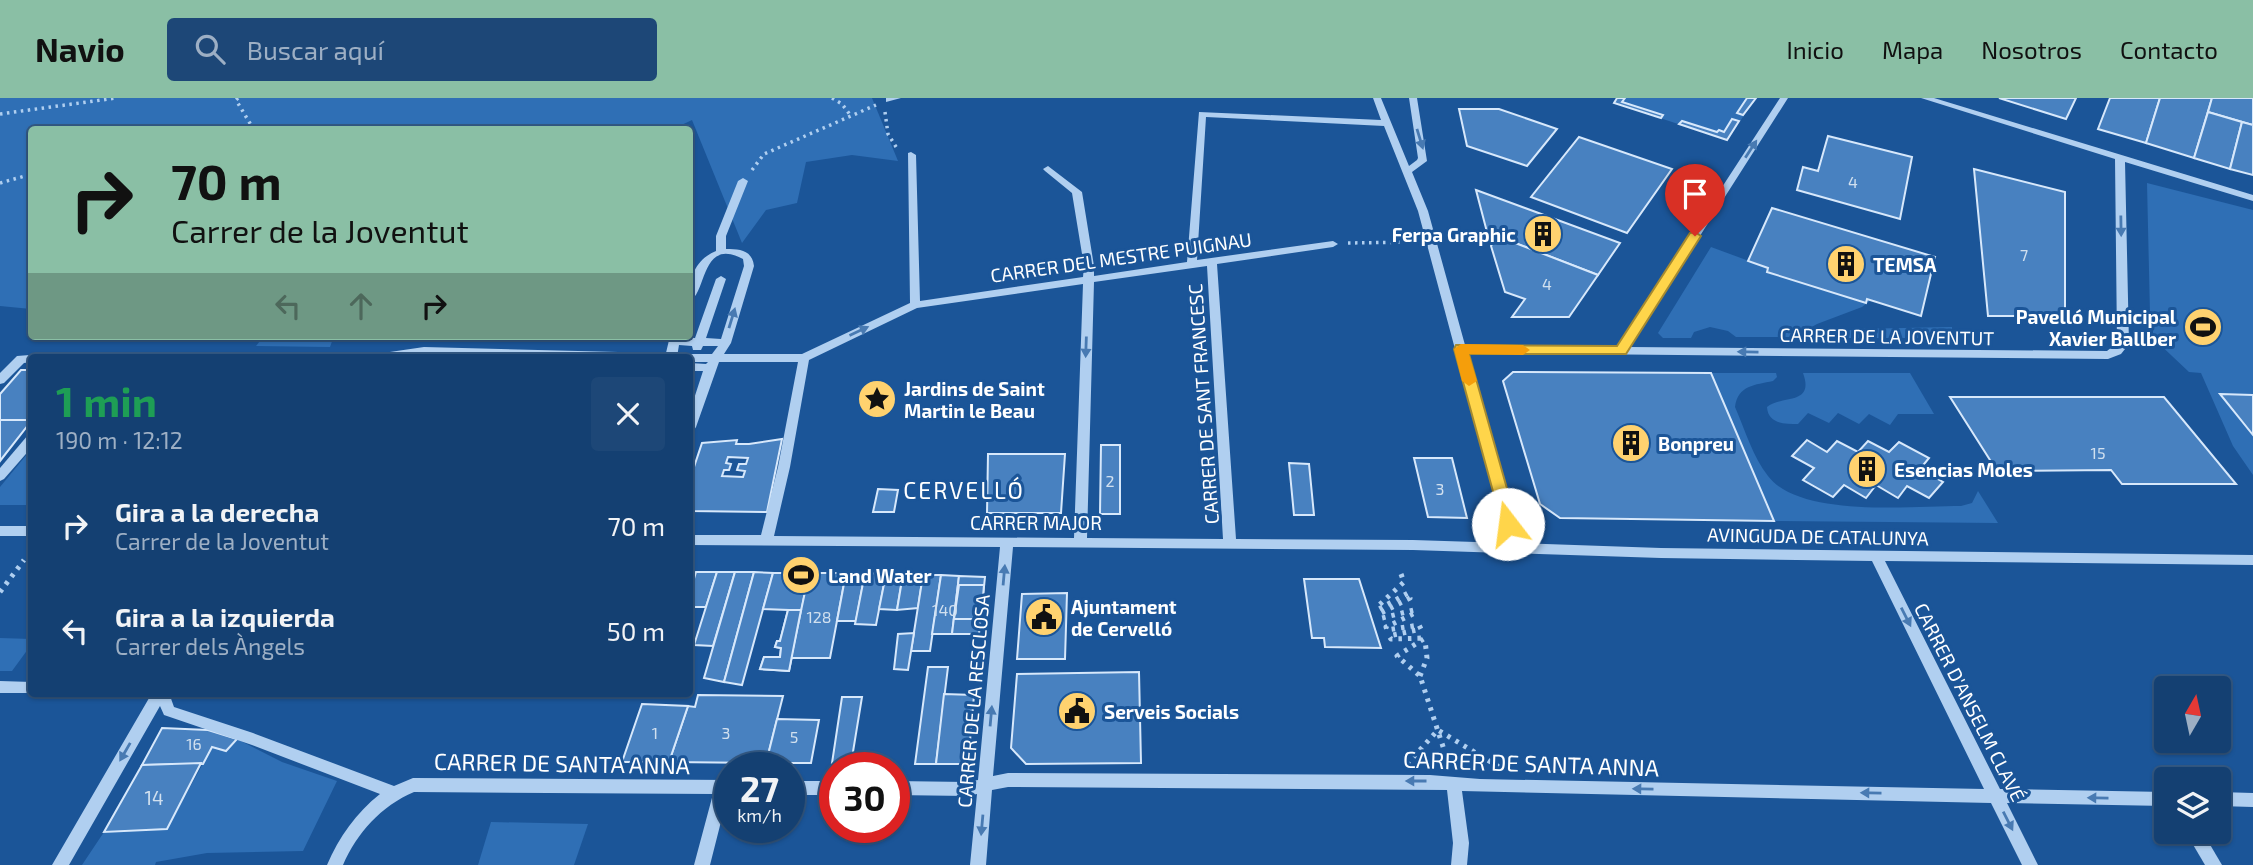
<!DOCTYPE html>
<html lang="es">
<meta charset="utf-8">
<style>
body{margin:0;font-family:"Exo 2",sans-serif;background:#1d4777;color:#f1f3f6;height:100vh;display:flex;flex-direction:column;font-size:26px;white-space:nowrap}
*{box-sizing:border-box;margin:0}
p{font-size:23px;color:#9dafc4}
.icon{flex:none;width:38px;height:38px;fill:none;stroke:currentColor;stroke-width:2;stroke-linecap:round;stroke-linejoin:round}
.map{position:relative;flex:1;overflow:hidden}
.sheet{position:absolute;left:28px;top:256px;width:665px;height:343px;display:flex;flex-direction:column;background:#144072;border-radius:7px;box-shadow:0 2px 5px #0004,0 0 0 2px #335984}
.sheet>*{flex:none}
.hud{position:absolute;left:28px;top:28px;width:665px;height:214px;border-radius:7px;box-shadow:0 2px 5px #0004,0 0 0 2px #335984;background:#8abfa5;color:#111;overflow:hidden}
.needle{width:46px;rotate:9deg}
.tools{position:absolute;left:2154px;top:578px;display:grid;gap:14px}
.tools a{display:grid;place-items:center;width:77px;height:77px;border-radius:7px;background:#144072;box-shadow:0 2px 5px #0004,0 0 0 2px #335984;font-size:35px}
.speed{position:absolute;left:714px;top:654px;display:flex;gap:14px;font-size:35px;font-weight:700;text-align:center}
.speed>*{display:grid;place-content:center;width:91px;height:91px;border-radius:50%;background:#144072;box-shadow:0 2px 5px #0004,0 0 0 2px #335984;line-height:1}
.speed small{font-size:18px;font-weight:400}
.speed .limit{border:10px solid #d22;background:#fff;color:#111}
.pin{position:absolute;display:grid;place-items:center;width:60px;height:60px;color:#fff;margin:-72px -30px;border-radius:50% 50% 50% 0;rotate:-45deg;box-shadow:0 0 7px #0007}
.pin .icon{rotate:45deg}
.me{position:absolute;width:77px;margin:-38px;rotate:345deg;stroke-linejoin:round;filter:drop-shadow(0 0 5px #0008)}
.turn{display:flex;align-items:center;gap:24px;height:147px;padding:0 28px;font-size:32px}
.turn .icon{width:91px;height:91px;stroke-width:2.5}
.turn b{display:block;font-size:49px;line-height:60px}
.lanes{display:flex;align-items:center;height:66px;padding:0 28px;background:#0003;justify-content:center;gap:35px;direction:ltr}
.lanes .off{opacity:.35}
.round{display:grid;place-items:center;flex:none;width:74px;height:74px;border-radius:7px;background:#1d4777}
.head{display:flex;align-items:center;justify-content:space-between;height:119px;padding:0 28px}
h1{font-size:42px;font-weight:700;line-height:52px;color:#1e9e55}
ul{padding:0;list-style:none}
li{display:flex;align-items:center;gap:21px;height:105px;padding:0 28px}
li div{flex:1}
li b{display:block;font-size:26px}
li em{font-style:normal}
header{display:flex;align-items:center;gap:42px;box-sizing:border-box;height:98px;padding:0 35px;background:#8abfa5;color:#111}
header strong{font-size:33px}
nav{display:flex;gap:38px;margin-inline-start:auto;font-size:24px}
.search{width:490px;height:63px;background:#1d4777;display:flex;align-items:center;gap:18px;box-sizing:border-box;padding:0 24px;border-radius:7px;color:#9dafc4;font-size:26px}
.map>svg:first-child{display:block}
.green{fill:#2f6fb5}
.building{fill:#4881c0;stroke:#d7e8fb;stroke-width:2;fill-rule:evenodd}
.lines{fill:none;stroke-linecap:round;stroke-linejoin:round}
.path-far1{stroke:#b0cff0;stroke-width:3.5;stroke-dasharray:2.5 4.5;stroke-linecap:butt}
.path{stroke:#b0cff0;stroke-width:5;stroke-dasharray:3.5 6;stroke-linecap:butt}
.minor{fill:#b0cff0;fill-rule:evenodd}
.oneway{fill:#487ab2}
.route{fill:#ffd54a;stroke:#a68a30;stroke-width:2}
.slow{fill:#f59e0b}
.labels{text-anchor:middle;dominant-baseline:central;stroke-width:6;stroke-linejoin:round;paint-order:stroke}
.number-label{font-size:16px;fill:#d1e0ef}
.poi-label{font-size:19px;font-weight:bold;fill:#fff;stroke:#1b5598;text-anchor:start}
.street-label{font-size:19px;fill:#fff;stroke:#1b5598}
.near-number-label{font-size:19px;fill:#d1e0ef}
.quarter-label{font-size:23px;letter-spacing:2px;fill:#fff;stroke:#1b5598}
.near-street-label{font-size:23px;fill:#fff;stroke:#1b5598}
</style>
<header>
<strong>Navio</strong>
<div class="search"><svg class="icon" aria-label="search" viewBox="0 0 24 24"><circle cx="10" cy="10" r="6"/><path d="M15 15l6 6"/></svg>Buscar aquí</div>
<nav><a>Inicio</a><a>Mapa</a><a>Nosotros</a><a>Contacto</a></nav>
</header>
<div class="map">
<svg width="2253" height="767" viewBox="0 0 2253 767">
<rect width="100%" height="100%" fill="#1b5598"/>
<g class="green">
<path d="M0 0H872L898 63 852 57 806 64 797 105 766 112 742 145 692 22 671 32H32L31 211 0 208Z"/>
<path d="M1617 0H1756L1727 42 1614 5Z"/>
<path d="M2147 85 2253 112V377L2233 348 2201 275 2189 274 2154 241 2150 216Z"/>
<path d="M1711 149 1768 170 1767 174 1865 205 1867 201 1871 202 1862 209 1817 226 1794 239H1736L1728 233 1710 229 1694 234 1691 240H1663L1658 235Z"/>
<path d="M1952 229V240H1827L1854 231Z"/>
<path d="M264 238H334L330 249 256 248Z"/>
<path d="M1711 275H1776L1777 279 1773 283C1755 287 1738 287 1735 309 1745 332 1753 359 1768 378 1800 420 1912 408 1961 408L1972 405 1978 393 1998 425 1774 423Z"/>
<path d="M1803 275H1910L1934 316H1898L1890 327 1869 316 1859 326 1838 315 1829 325 1808 315 1798 326C1785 326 1768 326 1767 309 1781 297 1815 308 1803 275Z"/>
<path d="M28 355H31V407H0V389Z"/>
<path d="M0 540 31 541V547L12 573H0Z"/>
<path d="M237 641 282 664 337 683 303 753 207 755 156 764 155 767H82L104 734 167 731 212 649 226 653Z"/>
<path d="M491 724 588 726 574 767H478Z"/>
</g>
<g class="building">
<path d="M1617 0H1625L1622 4 1663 17 1661 20 1614 5Z"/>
<path d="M1747 0H1756L1743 17 1737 15Z"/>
<path d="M1999 0H2076L2066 21Z"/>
<path d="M2110 0H2160L2146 45 2098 31Z"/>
<path d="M2160 0H2212L2194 60 2146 45Z"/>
<path d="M2212 0H2253V27L2208 14Z"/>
<path d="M1459 11H1499L1557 31 1527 68 1467 48Z"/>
<path d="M2208 14 2242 24 2230 71 2194 60Z"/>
<path d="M1732 21 1739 23 1727 42 1679 26 1682 23 1717 34 1719 32 1724 34Z"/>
<path d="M2242 24 2253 27V77L2230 71Z"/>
<path d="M1828 38 1912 59 1900 121 1797 92 1803 69 1818 73Z"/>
<path d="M1579 39 1672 71 1627 135 1531 99Z"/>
<path d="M1974 71 2065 94V218H1988Z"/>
<path d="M1476 92 1620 145 1598 177 1487 134Z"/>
<path d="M1772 110 1935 159 1921 218 1867 201 1866 205 1767 174 1768 170 1748 163Z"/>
<path d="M1497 138 1598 177 1569 219H1512L1525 201 1505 194 1491 148Z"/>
<path d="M21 272H32V322H0V296Z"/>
<path d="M1513 274 1711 275 1774 423 1560 420 1540 406 1503 283Z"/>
<path d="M2220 296 2253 297V337Z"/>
<path d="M1950 299H2164L2236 386H2122L2111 372 1997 373Z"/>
<path d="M0 322H32L0 363Z"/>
<path d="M782 341 767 414 690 413V381L702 345 737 342 736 346H749ZM728 359 748 360 746 366H739L737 372 745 373 743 379 722 378 724 372H729L731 366 726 365Z"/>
<path d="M1807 342 1827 354 1837 343 1858 354 1868 343 1889 354 1899 344 1929 360 1920 371 1943 384 1929 400 1907 388 1898 400 1876 387 1866 400 1844 387 1833 399 1803 382 1814 370 1792 358Z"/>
<path d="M1101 347H1120V416H1100Z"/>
<path d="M988 356H1065L1061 415H987Z"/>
<path d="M1414 360H1452L1467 420 1428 419Z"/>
<path d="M1289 365 1309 366 1314 417H1294Z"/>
<path d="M878 391 898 392 894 414H873Z"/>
<path d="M696 474H717L706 509H690V494Z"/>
<path d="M717 474H735L713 548 694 547Z"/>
<path d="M735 474H754L724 584 704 580Z"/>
<path d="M754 474 773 475 742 587 724 584Z"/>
<path d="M773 475H809L789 573 760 571 764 559H780L781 550 775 549 777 543H780L788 512 763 511Z"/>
<path d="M809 475H846L830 560H791Z"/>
<path d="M846 475H865L856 523H837Z"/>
<path d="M865 475 886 476 876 527 855 526Z"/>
<path d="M886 476H903L897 512 879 511Z"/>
<path d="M903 476 923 477 918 510 897 512Z"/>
<path d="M923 477H941L930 553H911Z"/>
<path d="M941 477 959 478 952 536H932Z"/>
<path d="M959 478 985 479 979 536H952Z"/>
<path d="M1304 481H1359L1381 550 1325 549 1324 540H1312Z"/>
<path d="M959 487H984L981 521H954Z"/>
<path d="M1067 495 1065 561H1017L1022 496Z"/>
<path d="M788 512H801L789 573 760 571 764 559H780L781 550 775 549 777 543H780Z"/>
<path d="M914 535 908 572 894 571 898 536Z"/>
<path d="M928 569H948L936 666H915Z"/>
<path d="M1139 574 1141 665 1026 666 1011 650 1017 576Z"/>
<path d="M944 596 974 597 968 666H936Z"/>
<path d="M698 597 783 598 766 665 669 664 688 608 695 609Z"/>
<path d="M842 599H862L851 666 832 665Z"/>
<path d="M642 606 688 608 669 664H622Z"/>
<path d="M777 621 819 622 811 665H766Z"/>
<path d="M162 630 208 632 237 641 226 653 212 649 203 666 142 667Z"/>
<path d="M201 665 167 731 104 734 142 667Z"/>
</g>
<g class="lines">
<g class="path-far1">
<path d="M238 0 236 2 254 32"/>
<path d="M832 0 842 6 851 18"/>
<path d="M885 14 888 36 898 52"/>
<path d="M0 16 116 0"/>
<path d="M752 72 764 56 876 7"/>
<path d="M0 85 32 76"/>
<path d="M1348 145 1416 144"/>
</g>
<g class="path">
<path d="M1401 476 1404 484 1378 508 1379 511 1408 495 1410 500 1381 515 1382 520 1414 512 1415 515 1386 529 1387 532 1419 527 1421 531 1389 538 1391 541 1425 540 1397 558 1420 578 1449 667"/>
<path d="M0 494 24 462"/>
<path d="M1420 578 1427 560 1425 542"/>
<path d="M1407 666 1438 632 1499 669"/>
</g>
<g class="minor">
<path d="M886 0H901L886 4Z"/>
<path d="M1373 0H1381L1409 68 1417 62 1418 60 1409 0H1417L1427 63 1412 74 1428 113 1465 247 1618 249 1780 0H1788L1629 249 2107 253 2117 245 2115 61 1921 0H1934L2253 97V103L2125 64 2129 246 2121 256 2108 261 1467 255 1520 445 1661 450 2253 457V467L1885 463 2000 691 2166 694V708L2007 705 2038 767H2022L1991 705 1462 693 1469 745 1467 767H1451L1453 745 1447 692 1008 689 992 692 986 767H970L977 696 967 698 894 697V683L967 684 978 682 1000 449 690 447V437H761L778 369 798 264H719L696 329 694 332 690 333V313L703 273H690V265L706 266 708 264H690V259H685L690 256H712L718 248H703L701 252H693L692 248 679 247 677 259H665L670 238 695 240 716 181 721 178 726 181 706 240 721 241 744 168 743 161C701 139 707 194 690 203 688 183 694 162 716 153V138L738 83 743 80 748 83 726 138V151C740 151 752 152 754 168L731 245 724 256H802L910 205 908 55 911 54 916 57 920 203 1083 179 1084 168 1072 95 1045 73 1043 71 1048 68 1082 94 1094 168V178L1187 164 1199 14 1381 22ZM1206 19 1384 28 1418 113 1507 445 1413 442 1236 441 1217 166 1333 149 1338 146 1333 143 1197 162ZM1207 168 1223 441 1087 440 1094 184ZM1083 186 1074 440 774 438 790 369 809 262 917 210ZM1013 449 1413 452 1661 460 1872 463 1984 691 1480 681 1430 677 1008 675 993 678Z"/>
<path d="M424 249 658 255 664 259 424 257 377 259 383 255Z"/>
<path d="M55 255 61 259H32V264L24 265 4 285 0 286V275L17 258Z"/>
<path d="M32 336V349L4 381 0 383V370L28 337Z"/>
<rect x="0" y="428" width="32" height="10"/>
<path d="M0 583 32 584V595H35H0Z"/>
<path d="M152 595H169L174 609 253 635 394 688 413 680 730 682V696H728L710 767H694L713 696 414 694C381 708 357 735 343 767H327C339 739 356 715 380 696L252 647 164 617 160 608 69 767H52Z"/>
<rect x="789" y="683" width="46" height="14"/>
<path d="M2219 694 2253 695V709L2219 708Z"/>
<path d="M2185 733H2202L2222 767H2205Z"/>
</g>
</g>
<defs><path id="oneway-solid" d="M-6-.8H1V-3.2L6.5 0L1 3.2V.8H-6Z" transform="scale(1.75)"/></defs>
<g class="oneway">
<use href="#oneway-solid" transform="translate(1420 41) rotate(73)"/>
<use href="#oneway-solid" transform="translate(1751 51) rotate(-57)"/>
<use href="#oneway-solid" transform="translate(2121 128) rotate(89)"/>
<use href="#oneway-solid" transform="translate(732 220) rotate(-73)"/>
<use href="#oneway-solid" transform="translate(859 233) rotate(-25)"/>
<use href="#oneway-solid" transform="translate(1086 249) rotate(92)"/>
<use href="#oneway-solid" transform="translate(1748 254) rotate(-179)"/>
<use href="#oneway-solid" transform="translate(1004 477) rotate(-85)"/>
<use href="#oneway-solid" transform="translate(1906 519) rotate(63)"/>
<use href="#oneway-solid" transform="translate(991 618) rotate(-85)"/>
<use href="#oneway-solid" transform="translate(125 654) rotate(120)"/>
<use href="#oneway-solid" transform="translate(1416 683) rotate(-180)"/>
<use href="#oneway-solid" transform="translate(1643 691) rotate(-179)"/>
<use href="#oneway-solid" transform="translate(1871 695) rotate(-179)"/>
<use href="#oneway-solid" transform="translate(2098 700) rotate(-179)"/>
<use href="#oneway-solid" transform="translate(2008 723) rotate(63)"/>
<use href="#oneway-solid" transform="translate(982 727) rotate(95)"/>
</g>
<path class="route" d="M1695 134 1701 138 1626 256H1469L1517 426 1508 432 1503 430 1454 251 1456 247 1617 248 1690 135Z"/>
<path class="slow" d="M1461 246 1523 247 1530 252 1523 257 1469 256 1477 283 1469 288 1462 283 1454 251Z"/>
<defs>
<symbol id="building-disc" viewBox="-11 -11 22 22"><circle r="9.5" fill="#ffd26f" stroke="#1b5598"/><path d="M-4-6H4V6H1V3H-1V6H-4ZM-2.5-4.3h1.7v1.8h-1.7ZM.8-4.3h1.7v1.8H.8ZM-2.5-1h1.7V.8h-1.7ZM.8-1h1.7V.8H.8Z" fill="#111"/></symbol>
<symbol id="stadium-disc" viewBox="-11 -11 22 22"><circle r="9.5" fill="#ffd26f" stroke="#1b5598"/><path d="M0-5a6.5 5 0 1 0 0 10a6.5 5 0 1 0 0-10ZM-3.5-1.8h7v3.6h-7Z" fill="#111"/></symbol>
<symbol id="sight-disc" viewBox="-11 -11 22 22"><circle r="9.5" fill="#ffd26f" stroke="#1b5598"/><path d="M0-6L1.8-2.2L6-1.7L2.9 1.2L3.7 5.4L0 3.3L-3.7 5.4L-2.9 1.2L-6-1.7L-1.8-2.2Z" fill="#111"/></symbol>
<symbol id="civic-disc" viewBox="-11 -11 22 22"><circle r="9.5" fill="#ffd26f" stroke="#1b5598"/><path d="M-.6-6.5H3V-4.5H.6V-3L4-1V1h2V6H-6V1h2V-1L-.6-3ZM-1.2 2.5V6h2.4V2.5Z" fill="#111"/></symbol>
</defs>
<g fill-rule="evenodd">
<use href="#building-disc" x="1521" y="114" width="44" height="44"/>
<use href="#building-disc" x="1824" y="144" width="44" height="44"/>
<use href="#stadium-disc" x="2181" y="207" width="44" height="44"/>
<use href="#sight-disc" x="855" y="279" width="44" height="44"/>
<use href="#building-disc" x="1609" y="323" width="44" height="44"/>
<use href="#building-disc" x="1845" y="349" width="44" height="44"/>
<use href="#stadium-disc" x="779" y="455" width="44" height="44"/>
<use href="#civic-disc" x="1022" y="497" width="44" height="44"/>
<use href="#civic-disc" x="1055" y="591" width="44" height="44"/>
</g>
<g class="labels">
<g class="number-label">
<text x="1853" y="83">4</text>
<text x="2024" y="156">7</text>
<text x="1547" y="185">4</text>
<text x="2098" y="354">15</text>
<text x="1110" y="382">2</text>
<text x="1440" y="390">3</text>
<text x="945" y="511">140</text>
<text x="819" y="518">128</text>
<text x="655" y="634">1</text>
<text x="726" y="634">3</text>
<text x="794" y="638">5</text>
<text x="194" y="645">16</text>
</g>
<g class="poi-label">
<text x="1516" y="136" text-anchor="end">Ferpa Graphic</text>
<text x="1873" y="166">TEMSA</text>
<text x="2176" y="218" text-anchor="end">Pavelló Municipal<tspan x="2176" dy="22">Xavier Ballber</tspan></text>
<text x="904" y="290">Jardins de Saint<tspan x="904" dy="22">Martin le Beau</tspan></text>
<text x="1658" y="345">Bonpreu</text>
<text x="1894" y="371">Esencias Moles</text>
<text x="828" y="477">Land Water</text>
<text x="1071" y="508">Ajuntament<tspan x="1071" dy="22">de Cervelló</tspan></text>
<text x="1104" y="613">Serveis Socials</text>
</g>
<g class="street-label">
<text transform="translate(1121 159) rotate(-8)">CARRER DEL MESTRE PUIGNAU</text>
<text transform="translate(1887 238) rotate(1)">CARRER DE LA JOVENTUT</text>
<text transform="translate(1203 306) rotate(-94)">CARRER DE SANT FRANCESC</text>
<text x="1036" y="424">CARRER MAJOR</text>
<text transform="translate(1818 438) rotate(1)">AVINGUDA DE CATALUNYA</text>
<text transform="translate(973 603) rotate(-85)">CARRER DE LA RESCLOSA</text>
<text transform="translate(1970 604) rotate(63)">CARRER D'ANSELM CLAVÉ</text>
</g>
<g class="near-number-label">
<text x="154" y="699">14</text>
</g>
<g class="quarter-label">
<text x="964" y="392">CERVELLÓ</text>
</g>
<g class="near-street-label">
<text transform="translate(562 665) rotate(1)">CARRER DE SANTA ANNA</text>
<text transform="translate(1531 665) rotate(2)">CARRER DE SANTA ANNA</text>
</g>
</g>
</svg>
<div class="tools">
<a><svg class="needle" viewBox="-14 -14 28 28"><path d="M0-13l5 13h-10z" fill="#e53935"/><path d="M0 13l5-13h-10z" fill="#9dafc4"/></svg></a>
<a><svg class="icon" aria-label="layers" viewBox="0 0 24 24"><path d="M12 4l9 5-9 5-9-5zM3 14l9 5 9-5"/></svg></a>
</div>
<div class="speed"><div>27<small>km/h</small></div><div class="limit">30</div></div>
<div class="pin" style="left:1695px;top:138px;background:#d93025"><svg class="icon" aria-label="arrive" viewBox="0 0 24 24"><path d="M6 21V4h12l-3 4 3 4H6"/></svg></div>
<svg class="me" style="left:1508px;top:426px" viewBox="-20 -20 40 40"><circle r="19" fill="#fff"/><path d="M0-13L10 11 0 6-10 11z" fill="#ffd54a"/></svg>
<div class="hud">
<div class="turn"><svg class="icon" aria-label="right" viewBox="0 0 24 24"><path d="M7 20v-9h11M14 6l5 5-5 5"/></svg><div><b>70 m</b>Carrer de la Joventut</div></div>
<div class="lanes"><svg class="icon off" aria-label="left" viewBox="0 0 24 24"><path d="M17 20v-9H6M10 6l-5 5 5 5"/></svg><svg class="icon off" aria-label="ahead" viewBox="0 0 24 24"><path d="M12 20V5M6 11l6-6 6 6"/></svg><svg class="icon" aria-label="right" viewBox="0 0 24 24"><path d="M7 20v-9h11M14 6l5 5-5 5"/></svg></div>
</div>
<section class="sheet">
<div class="head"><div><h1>1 min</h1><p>190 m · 12:12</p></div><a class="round"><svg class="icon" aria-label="close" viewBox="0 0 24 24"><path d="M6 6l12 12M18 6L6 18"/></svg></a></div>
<ul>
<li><svg class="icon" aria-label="right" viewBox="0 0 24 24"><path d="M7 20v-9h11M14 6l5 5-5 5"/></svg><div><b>Gira a la derecha</b><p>Carrer de la Joventut</p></div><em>70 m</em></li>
<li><svg class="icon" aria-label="left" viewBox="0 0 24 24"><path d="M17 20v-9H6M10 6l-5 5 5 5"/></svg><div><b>Gira a la izquierda</b><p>Carrer dels Àngels</p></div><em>50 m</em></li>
</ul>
</section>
</div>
